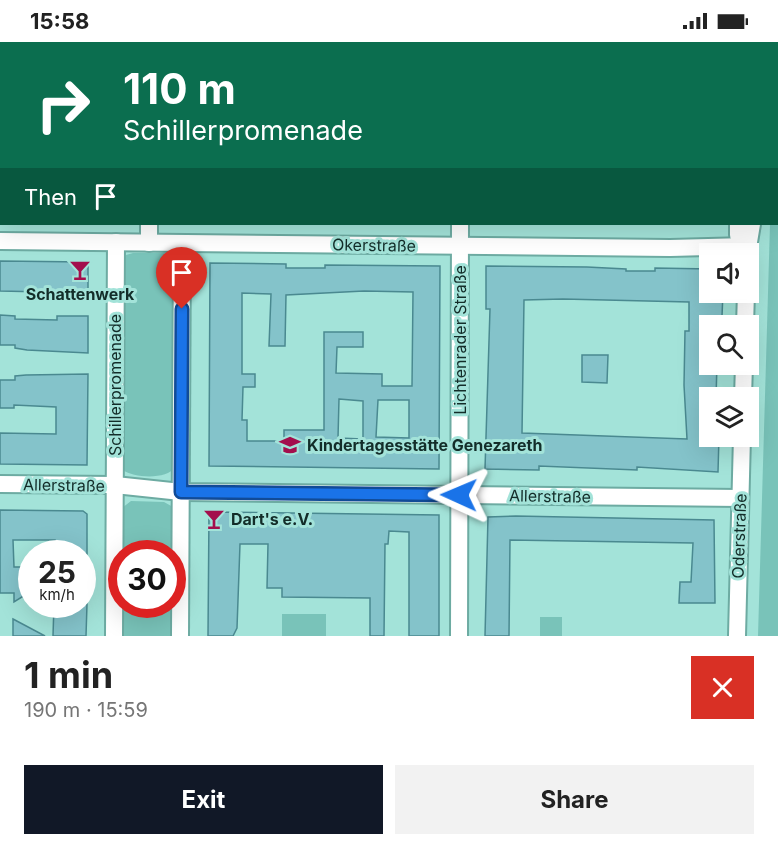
<!DOCTYPE html>
<meta charset="utf-8">
<style>
body{margin:0;font-family:Inter,sans-serif;background:#f2f2f2;color:#222;height:100vh;display:flex;flex-direction:column;font-size:22px;white-space:nowrap}
*{box-sizing:border-box;margin:0}
p{font-size:20px;color:#767676}
.icon{flex:none;width:33px;height:33px;fill:none;stroke:currentColor;stroke-width:2;stroke-linecap:round;stroke-linejoin:round}
.map{position:relative;height:594px;overflow:hidden}
.details{display:flex;flex-direction:column;background:#fff;flex:1}
.details>*{flex:none}
.top-card{position:absolute;left:0px;top:0px;width:778px;height:183px;box-shadow:0 6px 24px #0002;background:#0b6e4f;color:#fff;overflow:hidden}
.buttons{position:absolute;left:699px;top:201px;display:grid;gap:12px}
.buttons a{display:grid;place-items:center;width:60px;height:60px;border-radius:0px;background:#fff;box-shadow:0 6px 24px #0002;font-size:30px}
.speed{position:absolute;left:18px;top:498px;display:flex;gap:12px;font-size:30px;font-weight:700;text-align:center}
.speed>*{display:grid;place-content:center;width:78px;height:78px;border-radius:50%;background:#fff;box-shadow:0 6px 24px #0002;line-height:1}
.speed small{font-size:15px;font-weight:400}
.speed .limit{border:9px solid #d22;background:#fff;color:#111}
.pin{position:absolute;display:grid;place-items:center;width:51px;height:51px;color:#fff;margin:-62px -26px;border-radius:50% 50% 50% 0;rotate:-45deg;box-shadow:0 0 6px #0007}
.pin .icon{rotate:45deg}
.me{position:absolute;width:66px;margin:-33px;rotate:271deg;stroke-linejoin:round;filter:drop-shadow(0 0 4px #0008)}
.turn{display:flex;align-items:center;gap:21px;height:126px;padding:0 24px;font-size:27px}
.turn .icon{width:78px;height:78px;stroke-width:2.5}
.turn b{display:block;font-size:42px;line-height:51px}
.then{display:flex;align-items:center;height:57px;padding:0 24px;background:#0003;gap:12px;font-size:22px}
.round{display:grid;place-items:center;flex:none;width:63px;height:63px;border-radius:0px;background:#f2f2f2}
.head{display:flex;align-items:center;justify-content:space-between;height:102px;padding:0 24px}
h1{font-size:36px;font-weight:700;line-height:45px}
.action{display:flex;gap:12px;margin-top:auto;padding:12px 24px}
.action a{flex:1;height:69px;border-radius:0px;background:#111827;color:#fff;font-size:24px;font-weight:700;line-height:69px;text-align:center}
.action a+a{background:#f2f2f2;color:#222}
.status{display:flex;justify-content:space-between;align-items:center;height:42px;padding:0 30px;background:#fff;direction:ltr}
.status svg{height:16px;fill:currentColor}
.map>svg:first-child{display:block}
.green{fill:#79c3b9;fill-rule:evenodd}
.building{fill:#84c3ca;stroke:#4a8990;stroke-width:1.5;fill-rule:evenodd}
.lines{fill:none;stroke-linecap:round;stroke-linejoin:round}
.minor-casing{stroke:#6daba2;stroke-width:20}
.minor{stroke:#fff;stroke-width:16}
.route-casing{stroke:#114b97;stroke-width:15}
.route{stroke:#1a73e8;stroke-width:10}
.labels{text-anchor:middle;dominant-baseline:central;stroke-width:6;stroke-linejoin:round;paint-order:stroke}
.street-label{font-size:16px;fill:#132d29;stroke:#a3e3d9}
.poi-label{font-size:16px;font-weight:bold;fill:#132d29;stroke:#a3e3d9;text-anchor:start}
</style>
<div class="status"><b>15:58</b><svg viewBox="0 0 49 12"><path d="M0 12V9h3v3zM5 12V6h3v6zM10 12V3h3v9zM15 12V0h3v12zM26 1h20v11H26zM47 4h2v5h-2z"/></svg></div>
<div class="map">
<svg width="778" height="594" viewBox="0 0 778 594">
<rect width="100%" height="100%" fill="#a3e3d9"/>
<g class="green">
<path d="M774 0H778V594H758L770 182H777V2Z"/>
<path d="M133 211H164L175 216V425C167 438 134 436 123 428L122 220 126 213Z"/>
<path d="M131 459 164 460 173 465 175 594H120L122 466ZM122 512H172V562H122Z"/>
<rect x="282" y="572" width="44" height="22"/>
<rect x="540" y="575" width="22" height="19"/>
</g>
<g class="building">
<path d="M0 219 85 220 88 224V251L0 249Z"/>
<path d="M210 221 286 222V226H325V223L440 224 439 427 209 424ZM364 249 413 250 412 344H382V332L336 331 337 305H363V290H324V388H284V399H247V378H242L243 345H255V332H242V251L271 252 269 304H285L286 253ZM339 357 363 359V397L338 396ZM378 358H409V396L376 395Z"/>
<path d="M486 224 587 225 626 227V229H655V226L710 227V250H723L722 274H718V284H710V322H717L716 356H710V394H719L718 430 637 425V428L539 424V428L485 427 490 267H486ZM563 257 689 260V289H685L684 343 687 397 522 391 524 258Z"/>
<path d="M0 273 15 274V277L57 278V274H88V311L27 308 15 306V303H0Z"/>
<path d="M582 313H608L607 341 582 340Z"/>
<path d="M88 332 87 423 0 422V391L56 392V365L14 363V366H0V338H15V334L26 333Z"/>
<path d="M0 468 83 469 87 472V512H55V498H13L14 525H32V553H25L14 560V551H0Z"/>
<path d="M209 470 439 473V594H409V490L389 489 388 502H385L384 594H370V556L282 555V546H267L268 502H240L237 586 233 594H208Z"/>
<path d="M516 474 714 478 715 561H679L680 540H691L693 501 510 498 509 594H485L488 475Z"/>
<path d="M54 562H87L86 594H53Z"/>
<path d="M13 577 45 594H13Z"/>
</g>
<g class="lines">
<defs>
<g id="minor">
<path d="M460 0V2"/>
<path d="M150 2V0"/>
<path d="M752 2V0"/>
<path d="M738 182V193L747 204"/>
<path d="M0 199 670 206 747 204"/>
<path d="M149 201V182"/>
<path d="M747 212 752 182"/>
<path d="M745 284 746 250"/>
<path d="M743 356 744 322"/>
<path d="M0 442 115 443 181 450 740 456"/>
<path d="M114 594 116 200"/>
<path d="M180 594 182 201"/>
<path d="M459 594 460 182"/>
<path d="M737 594 742 394"/>
</g>
</defs>
<use href="#minor" class="minor-casing"/>
<use href="#minor" class="minor"/>
</g>
<g class="lines">
<defs>
<path id="route" d="M182 267 181 450 459 453"/>
</defs>
<use href="#route" class="route-casing"/>
<use href="#route" class="route"/>
</g>
<defs>
<symbol id="bar-bare" viewBox="-9 -9 18 18"><path d="M-6-5H6L.8 .8V4.5H3.5V6h-7V4.5H-.8V.8Z" fill="#a30e4d" stroke="#a3e3d9" stroke-width="2.5" paint-order="stroke"/></symbol>
<symbol id="school-bare" viewBox="-9 -9 18 18"><path d="M0-5L7-2L0 1L-7-2ZM-4 1L0 2.5L4 1V4Q0 6-4 4Z" fill="#a30e4d" stroke="#a3e3d9" stroke-width="2.5" paint-order="stroke"/></symbol>
</defs>
<g fill-rule="evenodd">
<use href="#bar-bare" x="65" y="213" width="30" height="30"/>
<use href="#school-bare" x="275" y="388" width="30" height="30"/>
<use href="#bar-bare" x="199" y="462" width="30" height="30"/>
</g>
<g class="labels">
<g class="street-label">
<text transform="translate(374 203) rotate(1)">Okerstraße</text>
<text transform="translate(460 298) rotate(-90)">Lichtenrader Straße</text>
<text transform="translate(115 343) rotate(-90)">Schillerpromenade</text>
<text transform="translate(64 443) rotate(1)">Allerstraße</text>
<text transform="translate(550 454) rotate(1)">Allerstraße</text>
<text transform="translate(739 494) rotate(-88)">Oderstraße</text>
</g>
<g class="poi-label">
<text x="80" y="252" text-anchor="middle">Schattenwerk</text>
<text x="307" y="403">Kindertagesstätte Genezareth</text>
<text x="231" y="477">Dart's e.V.</text>
</g>
</g>
</svg>
<div class="buttons">
<a><svg class="icon" aria-label="sound" viewBox="0 0 24 24"><path d="M4 9h4l5-4v14l-5-4H4zM17 9q2 3 0 6"/></svg></a>
<a><svg class="icon" aria-label="search" viewBox="0 0 24 24"><circle cx="10" cy="10" r="6"/><path d="M15 15l6 6"/></svg></a>
<a><svg class="icon" aria-label="layers" viewBox="0 0 24 24"><path d="M12 4l9 5-9 5-9-5zM3 14l9 5 9-5"/></svg></a>
</div>
<div class="speed"><div>25<small>km/h</small></div><div class="limit">30</div></div>
<div class="pin" style="left:182px;top:267px;background:#d93025"><svg class="icon" aria-label="arrive" viewBox="0 0 24 24"><path d="M6 21V4h12l-3 4 3 4H6"/></svg></div>
<svg class="me" style="left:459px;top:453px" viewBox="-20 -20 40 40"><path d="M0-17L14 15 0 8-14 15z" fill="#1a73e8" stroke="#fff" stroke-width="4"/></svg>
<div class="top-card">
<div class="turn"><svg class="icon" aria-label="right" viewBox="0 0 24 24"><path d="M7 20v-9h11M14 6l5 5-5 5"/></svg><div><b>110 m</b>Schillerpromenade</div></div>
<div class="then">Then<svg class="icon" aria-label="arrive" viewBox="0 0 24 24"><path d="M6 21V4h12l-3 4 3 4H6"/></svg></div>
</div>
</div>
<section class="details">
<div class="head"><div><h1>1 min</h1><p>190 m · 15:59</p></div><a class="round" style="background:#d93025;color:#fff"><svg class="icon" aria-label="close" viewBox="0 0 24 24"><path d="M6 6l12 12M18 6L6 18"/></svg></a></div>
<div class="action"><a>Exit</a><a>Share</a></div>
</section>
